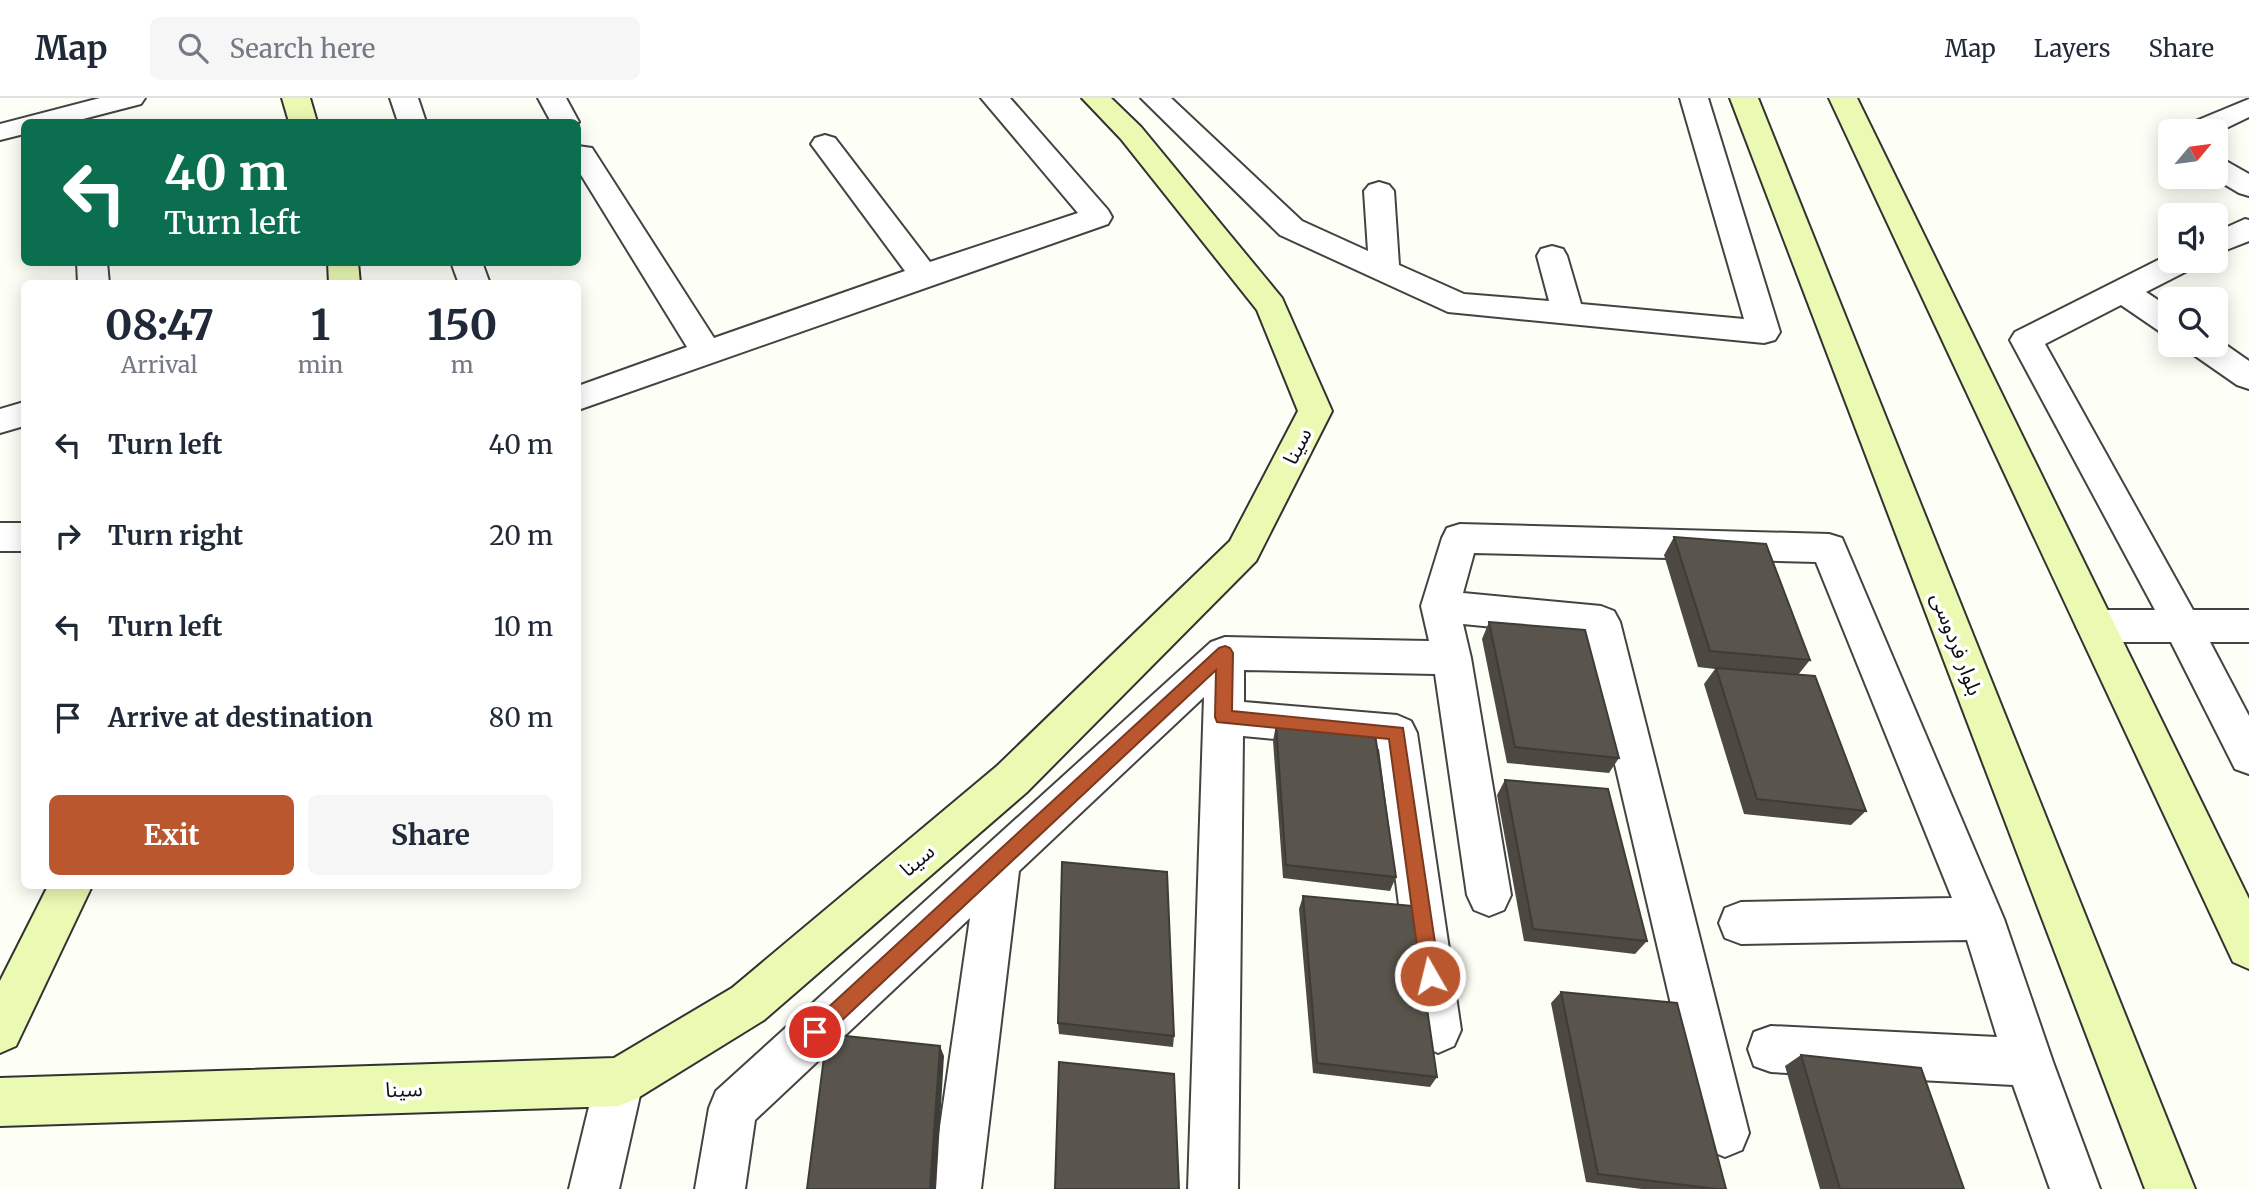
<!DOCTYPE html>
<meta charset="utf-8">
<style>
body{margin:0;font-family:Merriweather,"Noto Sans Arabic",serif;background:#f6f6f7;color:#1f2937;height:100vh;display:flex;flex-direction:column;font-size:26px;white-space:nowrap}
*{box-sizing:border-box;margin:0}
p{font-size:23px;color:#747a83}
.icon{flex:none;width:38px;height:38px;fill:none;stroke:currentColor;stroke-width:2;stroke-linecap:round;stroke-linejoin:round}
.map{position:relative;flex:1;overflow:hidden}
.side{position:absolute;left:21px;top:182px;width:560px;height:609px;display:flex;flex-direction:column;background:#fff;border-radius:10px;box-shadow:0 4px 18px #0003}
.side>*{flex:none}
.banner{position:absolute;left:21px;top:21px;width:560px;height:147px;border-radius:10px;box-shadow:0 4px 18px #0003;background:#0b6e4f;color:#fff;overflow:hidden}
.needle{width:46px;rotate:61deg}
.tools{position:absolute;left:2158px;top:21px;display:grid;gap:14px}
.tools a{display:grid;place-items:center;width:70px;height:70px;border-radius:10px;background:#fff;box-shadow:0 4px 18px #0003;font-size:35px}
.pin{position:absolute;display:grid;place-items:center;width:60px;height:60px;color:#fff;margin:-30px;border:4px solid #fff;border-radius:50%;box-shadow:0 2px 7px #0007}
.me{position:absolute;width:77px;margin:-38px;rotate:352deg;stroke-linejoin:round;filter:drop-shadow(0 0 5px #0008)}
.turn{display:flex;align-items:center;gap:24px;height:147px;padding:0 28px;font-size:32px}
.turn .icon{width:91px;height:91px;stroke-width:2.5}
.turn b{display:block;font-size:49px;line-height:60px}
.eta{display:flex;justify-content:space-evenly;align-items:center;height:119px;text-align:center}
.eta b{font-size:42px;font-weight:700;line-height:49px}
.button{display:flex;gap:14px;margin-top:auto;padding:14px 28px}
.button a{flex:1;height:80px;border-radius:10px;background:#ba572f;color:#fff;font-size:28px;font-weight:700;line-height:80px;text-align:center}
.button a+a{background:#f6f6f7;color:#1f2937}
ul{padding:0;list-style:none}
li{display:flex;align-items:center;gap:21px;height:91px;padding:0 28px}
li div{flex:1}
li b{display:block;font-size:26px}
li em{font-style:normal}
header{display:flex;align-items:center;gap:42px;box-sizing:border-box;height:98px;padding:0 35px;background:#fff;border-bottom:2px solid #e0e1e3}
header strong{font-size:33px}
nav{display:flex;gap:38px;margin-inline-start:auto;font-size:24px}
.search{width:490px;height:63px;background:#f6f6f7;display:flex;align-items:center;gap:18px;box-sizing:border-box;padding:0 24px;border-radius:10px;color:#747a83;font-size:26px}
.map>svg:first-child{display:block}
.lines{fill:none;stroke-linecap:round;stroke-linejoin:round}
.street-casing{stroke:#434343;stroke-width:4}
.secondary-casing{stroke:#323232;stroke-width:4}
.street{fill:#fff;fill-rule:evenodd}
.secondary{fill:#ebfab3;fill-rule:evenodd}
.wall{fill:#4d4942}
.shaded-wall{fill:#3e3c36}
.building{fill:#59554d;stroke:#3e3c36;stroke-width:2}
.route{fill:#ba572f;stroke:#79391f;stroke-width:2}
.labels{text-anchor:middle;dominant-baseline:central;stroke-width:7;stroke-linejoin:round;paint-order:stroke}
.street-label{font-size:21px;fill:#101010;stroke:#fff}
</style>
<header>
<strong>Map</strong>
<div class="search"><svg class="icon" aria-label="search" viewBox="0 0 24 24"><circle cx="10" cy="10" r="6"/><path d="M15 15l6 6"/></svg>Search here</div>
<nav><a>Map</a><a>Layers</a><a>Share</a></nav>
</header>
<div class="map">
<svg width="2249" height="1091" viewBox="0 0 2249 1091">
<rect width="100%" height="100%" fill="#fdfef5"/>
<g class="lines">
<defs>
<g id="street">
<path d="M100 0H145L141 6 83 21 84 24H24V36L0 42V26Z"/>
<path d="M390 0H418L426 24H398Z"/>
<path d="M538 0H566L579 24H551Z"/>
<path d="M981 0H1010L1108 112 1112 119 1108 126 578 312V288L687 249 578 72V48L592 50 714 240 905 173 811 46 815 40 825 37 835 40 930 164 1078 115Z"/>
<path d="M1141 0H1171L1302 123 1368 153 1364 93 1369 87 1379 84 1389 87 1394 93 1399 167 1464 196 1549 203 1537 158 1541 151 1552 148 1563 151 1567 158 1581 206 1744 221 1680 0H1708L1780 234 1775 242 1764 245 1448 214 1280 137Z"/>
<path d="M2249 1V19L2216 35 2182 33 2186 27Z"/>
<path d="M2216 60 2226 63 2249 76V98L2239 95 2212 79H2216Z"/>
<path d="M2245 121 2249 122V143L2216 156V134Z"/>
<path d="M2170 156V163H2197L2193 170 2146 194 2170 210V236L2159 233 2121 207 2045 246 2193 512H2249V544H2210L2249 618V676L2235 671 2171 544H2095L2082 539 2076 528 2082 517 2095 512H2155L2010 242 2015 234Z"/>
<path d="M77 164H107L109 186H78Z"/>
<path d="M451 164H482L490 186H459Z"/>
<path d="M2216 240 2249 263V291L2237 287 2191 255 2186 247H2216Z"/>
<path d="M24 304V328L0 335V311Z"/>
<rect x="0" y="425" width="24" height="28"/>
<path d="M1460 426 1829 436 1842 440 2004 821 2053 964 2100 1091H2050L2013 987 1771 974 1754 968 1748 951 1754 934 1771 928 1997 939 1967 842 1741 846 1725 840 1719 825 1725 810 1741 804 1952 800 1816 464 1474 455 1463 495 1601 508 1614 513 1620 524 1749 1035 1742 1052 1725 1059 1708 1052 1701 1035 1585 538 1463 526 1471 560 1511 797 1504 812 1489 818 1474 812 1467 797 1435 576 1244 572V604L1397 617 1411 623 1417 635 1461 932 1454 948 1438 955 1422 948 1415 932 1379 651 1243 638 1238 1091H1188L1204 599 1019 773 981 1091H931L970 820 755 1022 745 1091H695L709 1010 716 993 1211 544 1225 539 1429 543 1421 508 1442 440 1447 430Z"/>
<path d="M619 960 636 967 643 984 619 1091H569L595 984 602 967Z"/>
</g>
<g id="secondary">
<path d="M282 0H310L317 24H289Z"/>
<path d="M1082 0H1111L1141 29 1282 200 1332 313 1256 463 1027 694 764 922 636 1001 619 1008 0 1028V980L614 960 732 890 997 668 1230 443 1298 313 1257 212 1121 41Z"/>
<path d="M1730 0H1758L2195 1091H2145Z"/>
<path d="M1829 0H1857L2249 801V871L2233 864Z"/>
<path d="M328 164H358L360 186H329Z"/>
<path d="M48 788H92L16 948 0 955V883Z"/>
</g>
</defs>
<use href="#street" class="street-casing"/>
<use href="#secondary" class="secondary-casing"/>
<use href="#street" class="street"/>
<use href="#secondary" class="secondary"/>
</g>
<g class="wall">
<path d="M1674 439 1810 562 1798 577 1866 713 1851 727 1744 716 1704 586 1715 571 1698 569 1664 457Z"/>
<path d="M1489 524 1619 660 1609 675 1507 665 1482 541Z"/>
<path d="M1276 627 1396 779 1390 793 1283 780 1273 643Z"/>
<path d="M1505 682 1647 843 1635 856 1524 843 1497 697Z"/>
<path d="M1303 798 1437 979 1430 989 1313 975 1299 811Z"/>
<path d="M1561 894 1726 1091H1642L1586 1084 1551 905Z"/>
<path d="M1058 925 1174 938 1173 949 1059 936Z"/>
<path d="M1801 957 1964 1091H1820L1785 968Z"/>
</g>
<path class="shaded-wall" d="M940 948 944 958 936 1091H930Z"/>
<g class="building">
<path d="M1674 439 1766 446 1810 562 1710 553Z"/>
<path d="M1489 524 1585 532 1619 660 1515 649Z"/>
<path d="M1716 570 1815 578 1866 713 1757 701Z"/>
<path d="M1276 627 1375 636 1396 779 1286 767Z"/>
<path d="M1505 682 1608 691 1647 843 1533 831Z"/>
<path d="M1062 764 1167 774 1174 938 1058 925Z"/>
<path d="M1303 798 1412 808 1437 979 1317 965Z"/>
<path d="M1561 894 1677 905 1726 1091H1716L1598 1076Z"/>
<path d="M827 936 940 948 930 1091H807Z"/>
<path d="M1801 957 1921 970 1964 1091H1840Z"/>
<path d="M1059 964 1174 976 1179 1091H1055Z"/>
</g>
<path class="route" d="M1225 548 1230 550 1233 555 1232 613 1403 630 1440 878 1437 885 1430 887 1424 885 1421 878 1389 641 1217 624 1215 619 1216 572 822 941 815 944 808 941 805 934 808 928 1219 550Z"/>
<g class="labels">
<g class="street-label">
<text transform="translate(1297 348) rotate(-63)">سینا</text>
<text transform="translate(1957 546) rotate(69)">بلوار فردوسی</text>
<text transform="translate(917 762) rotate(-40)">سینا</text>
<text transform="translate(404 991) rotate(-2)">سینا</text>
</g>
</g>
</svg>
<div class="tools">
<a><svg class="needle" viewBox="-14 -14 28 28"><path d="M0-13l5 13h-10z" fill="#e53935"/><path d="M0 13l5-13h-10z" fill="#747a83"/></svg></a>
<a><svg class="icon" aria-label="sound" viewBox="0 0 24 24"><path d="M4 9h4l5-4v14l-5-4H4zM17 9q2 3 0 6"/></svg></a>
<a><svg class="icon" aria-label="search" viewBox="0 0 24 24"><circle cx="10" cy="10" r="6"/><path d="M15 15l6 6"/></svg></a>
</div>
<div class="pin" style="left:815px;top:934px;background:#d93025"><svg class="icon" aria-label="arrive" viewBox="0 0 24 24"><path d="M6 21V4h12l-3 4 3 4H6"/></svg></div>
<svg class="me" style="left:1430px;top:878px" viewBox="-20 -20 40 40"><circle r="17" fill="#ba572f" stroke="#fff" stroke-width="3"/><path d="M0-11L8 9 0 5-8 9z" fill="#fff"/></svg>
<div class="banner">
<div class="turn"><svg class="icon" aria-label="left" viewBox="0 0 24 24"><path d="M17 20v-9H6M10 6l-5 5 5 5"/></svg><div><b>40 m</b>Turn left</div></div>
</div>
<section class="side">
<div class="eta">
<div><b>08:47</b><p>Arrival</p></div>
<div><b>1</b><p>min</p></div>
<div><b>150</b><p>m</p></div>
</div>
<ul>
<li><svg class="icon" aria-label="left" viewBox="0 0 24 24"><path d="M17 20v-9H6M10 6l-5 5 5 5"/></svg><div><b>Turn left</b></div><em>40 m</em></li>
<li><svg class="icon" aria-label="right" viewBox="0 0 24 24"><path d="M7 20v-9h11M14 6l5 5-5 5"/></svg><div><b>Turn right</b></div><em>20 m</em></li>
<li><svg class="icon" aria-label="left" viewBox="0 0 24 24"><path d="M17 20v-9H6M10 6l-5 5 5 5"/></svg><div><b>Turn left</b></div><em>10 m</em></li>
<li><svg class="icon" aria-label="arrive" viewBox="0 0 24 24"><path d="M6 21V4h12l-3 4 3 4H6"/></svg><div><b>Arrive at destination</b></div><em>80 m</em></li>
</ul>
<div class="button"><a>Exit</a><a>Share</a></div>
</section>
</div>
